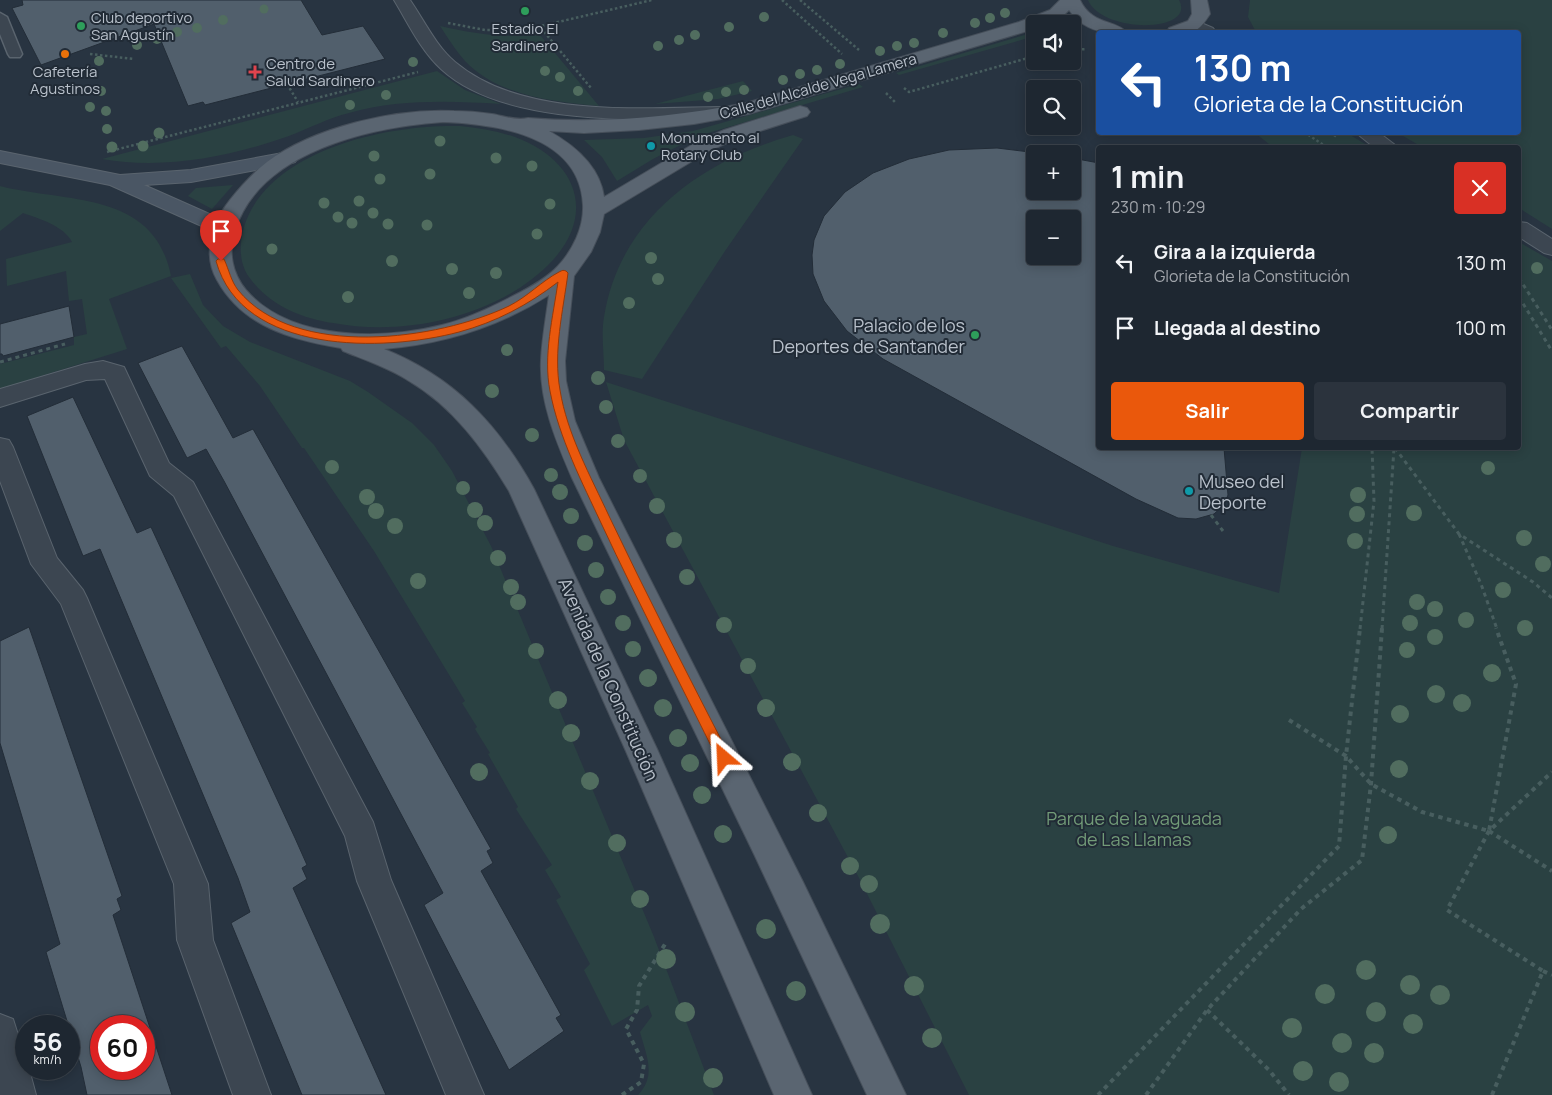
<!DOCTYPE html>
<html lang="es">
<meta charset="utf-8">
<style>
body{margin:0;font-family:Manrope,sans-serif;background:#2b333d;color:#f1f3f6;height:100vh;display:flex;flex-direction:column;font-size:19px;white-space:nowrap}
*{box-sizing:border-box;margin:0}
p{font-size:16px;color:#a1a5ab}
.icon{flex:none;width:28px;height:28px;fill:none;stroke:currentColor;stroke-width:2;stroke-linecap:round;stroke-linejoin:round}
.map{position:relative;flex:1;overflow:hidden}
.panel{position:absolute;left:1096px;top:145px;width:425px;height:305px;display:flex;flex-direction:column;background:#1e2731;border-radius:5px;box-shadow:0 2px 12px #0003,0 0 0 1px #3c444d}
.panel>*{flex:none}
.hud{position:absolute;left:1096px;top:30px;width:425px;height:105px;border-radius:5px;box-shadow:0 2px 12px #0003,0 0 0 1px #3c444d;background:#1a4fa0;color:#fff;overflow:hidden}
.buttons{position:absolute;left:1026px;top:15px;display:grid;gap:10px}
.buttons a{display:grid;place-items:center;width:55px;height:55px;border-radius:5px;background:#1e2731;box-shadow:0 2px 12px #0003,0 0 0 1px #3c444d;font-size:25px}
.speed{position:absolute;left:15px;top:1015px;display:flex;gap:10px;font-size:25px;font-weight:700;text-align:center}
.speed>*{display:grid;place-content:center;width:65px;height:65px;border-radius:50%;background:#1e2731;box-shadow:0 2px 12px #0003,0 0 0 1px #3c444d;line-height:1}
.speed small{font-size:12px;font-weight:400}
.speed .limit{border:8px solid #d22;background:#fff;color:#111}
.pin{position:absolute;display:grid;place-items:center;width:42px;height:42px;color:#fff;margin:-51px -21px;border-radius:50% 50% 50% 0;rotate:-45deg;box-shadow:0 0 5px #0007}
.pin .icon{rotate:45deg}
.me{position:absolute;width:55px;margin:-28px;rotate:334deg;stroke-linejoin:round;filter:drop-shadow(0 0 4px #0008)}
.turn{display:flex;align-items:center;gap:18px;height:105px;padding:0 15px;font-size:22px}
.turn .icon{width:65px;height:65px;stroke-width:2.5}
.turn b{display:block;font-size:35px;line-height:42px}
.round{display:grid;place-items:center;flex:none;width:52px;height:52px;border-radius:5px;background:#2b333d}
.headline{display:flex;align-items:center;justify-content:space-between;height:85px;padding:0 15px}
h1{font-size:30px;font-weight:700;line-height:38px}
.button{display:flex;gap:10px;margin-top:auto;padding:10px 15px}
.button a{flex:1;height:58px;border-radius:5px;background:#ea580c;color:#fff;font-size:20px;font-weight:700;line-height:58px;text-align:center}
.button a+a{background:#2b333d;color:#f1f3f6}
ul{padding:0;list-style:none}
li{display:flex;align-items:center;gap:15px;height:65px;padding:0 15px}
li div{flex:1}
li b{display:block;font-size:19px}
li em{font-style:normal}
.map>svg:first-child{display:block}
.green{fill:#2a4142}
.building{fill:#515f6c;stroke:#232d38;fill-rule:evenodd}
.lines{fill:none;stroke-linecap:round;stroke-linejoin:round}
.lane-casing{stroke:#5a646e;stroke-width:3}
.street-casing{stroke:#5a646e;stroke-width:2}
.secondary-casing{stroke:#5a646e;stroke-width:2}
.primary-casing{stroke:#464f5a;stroke-width:2}
.path-far2{stroke:#485e5f;stroke-width:2.5;stroke-dasharray:2.5 2.5;stroke-linecap:butt}
.path-far1{stroke:#485e5f;stroke-width:3;stroke-dasharray:4 4;stroke-linecap:butt}
.path{stroke:#485e5f;stroke-width:4;stroke-dasharray:4.5 4.5;stroke-linecap:butt}
.lane{fill:#3c4651;fill-rule:evenodd}
.street{fill:#3c4651;fill-rule:evenodd}
.secondary{fill:#4a5664;fill-rule:evenodd}
.primary{fill:#5a6571;fill-rule:evenodd}
.tree{fill:#516d5f}
.route{fill:#ea580c;stroke:#983908}
.leisure-dot{fill:#2e9e5b;stroke:#212b36;stroke-width:2}
.food-dot{fill:#e8710a;stroke:#212b36;stroke-width:2}
.health-dot{fill:#e0444e;stroke:#212b36;stroke-width:2}
.culture-dot{fill:#0f9aa8;stroke:#212b36;stroke-width:2}
.labels{text-anchor:middle;dominant-baseline:central;stroke-width:4;stroke-linejoin:round;paint-order:stroke}
.far-poi-label{font-size:15px;fill:#b9c1cb;stroke:#212b36;text-anchor:start}
.far-street-label{font-size:15px;fill:#b9c1cb;stroke:#212b36}
.poi-label{font-size:18px;fill:#b9c1cb;stroke:#212b36;text-anchor:end}
.street-label{font-size:18px;fill:#b9c1cb;stroke:#212b36}
.park-label{font-size:18px;fill:#729b78;stroke:#212b36}
</style>
<div class="map">
<svg width="1552" height="1095" viewBox="0 0 1552 1095">
<rect width="100%" height="100%" fill="#283441"/>
<g class="green">
<path d="M1088 0H1179C1197 33 1102 34 1088 0Z"/>
<path d="M1250 0H1552V229L1519 208V148L1422 147 1398 133 1519 132V32H1256L1248 17Z"/>
<path d="M440 26C474 34 505 38 540 35L599 106C554 102 498 96 465 61 456 51 448 38 440 26Z"/>
<path d="M1035 32V36L899 75 896 73Z"/>
<path d="M437 71 465 90 501 104C450 101 399 99 349 113 329 118 309 128 289 136 230 157 164 170 102 159Z"/>
<path d="M743 81 752 91 718 99 655 104Z"/>
<path d="M859 84 863 87 698 136 653 159 617 181 602 157 584 140 644 138 693 131Z"/>
<path d="M460 126C479 128 497 131 515 137 573 158 598 210 553 260 501 316 407 337 333 323 301 318 269 305 249 277 239 263 239 244 244 227 268 149 389 124 460 126Z"/>
<path d="M1255 133H1347L1370 147H1273Z"/>
<path d="M793 135 803 139 725 251 642 379 604 370C604 353 601 334 604 317 620 218 701 161 793 135Z"/>
<path d="M233 185 212 209 188 196 196 188Z"/>
<path d="M0 186C66 203 154 190 171 276L109 299 127 349 0 389V364L74 345V337L87 334 82 299 69 301 66 271 7 286 6 259 72 242C64 226 40 219 23 213L0 231Z"/>
<path d="M1519 242 1552 261V1095H969L858 876 624 440 606 382 1113 546 1279 593 1302 448H1519Z"/>
<path d="M190 274 203 305 223 326 250 342 350 381 368 392 412 423 434 445 452 471 491 546 654 937 714 1095H638C657 1075 646 1055 640 1032L652 1016 648 1005 612 1026 584 970 590 964 556 900 561 897 545 870 552 865 516 809 518 807 488 754 490 753 475 729 477 727 462 703 465 701 374 551 304 448H302L260 386 226 346 221 348 171 278Z"/>
</g>
<g class="building">
<path d="M22 0H301L322 35 363 26 385 59 205 105 203 102 188 106 154 24 41 65 12 8 23 5Z"/>
<path d="M997 148 1046 154H1035V191H1072V158L1099 163V448H1224L1228 495 1224 505 1214 514 1196 519 1178 518 1136 499 883 359 847 331 824 301 813 274 812 255 814 240 824 216 845 192 873 173 909 159 949 150ZM1035 219H1072V256H1035Z"/>
<path d="M69 306 74 337 3 356 2 354H0V324Z"/>
<path d="M182 346 233 438 253 429 491 849 487 851 493 863 481 871 561 1015 556 1018 564 1031 509 1070 424 905 443 893 224 481 206 449 187 458 138 363Z"/>
<path d="M73 397 137 533 151 527 295 838 307 865 302 868 307 879 293 888 386 1095H302L231 923 250 912 238 878 100 549 83 556 27 416Z"/>
<path d="M29 627 122 896 117 899 121 910 113 915 172 1095H87L81 1067 46 952 60 944 0 743V641ZM101 1026H144V1069H101Z"/>
</g>
<g class="lines">
<defs>
<path id="lane" d="M0 13 7 17 22 54 20 57H10L8 54 0 34Z"/>
<g id="street">
<path d="M394 0H410C424 20 436 46 455 62 521 118 639 108 721 107L728 109 731 113 728 117 721 119C640 119 504 127 441 69 421 51 408 23 394 0Z"/>
<path d="M1194 20 1213 28 1216 32C1205 33 1192 35 1185 25L1188 21Z"/>
<path d="M1355 132H1378L1399 148H1375Z"/>
<path d="M1519 222 1527 223 1552 239V255L1544 253 1519 237Z"/>
<path d="M103 361 124 367 169 463 193 482 373 822 391 880 484 1095H446L357 881 345 836 174 496 150 476 105 379 86 380 0 407V389L85 364Z"/>
<path d="M0 438 9 440 13 447 57 558 83 590 87 598 208 884 213 940 271 1095H233L177 940 174 884 61 604 31 564 0 481Z"/>
<path d="M0 1014 13 1019 26 1060V1069H29L36 1095H0Z"/>
</g>
<path id="secondary" d="M0 151 120 175 191 170 288 152 295 154 298 158 295 162 288 164 191 182 144 185 232 224 235 229 232 234 224 236 110 185 0 163Z"/>
<g id="primary">
<path d="M1060 0H1080C1091 25 1117 20 1126 32 1103 35 1083 30 1069 10 1059 21 1049 24 1035 24V28L1031 30 749 114 694 124 639 130 584 133 549 131C574 145 600 166 604 197L695 143 724 130 800 106 807 108 810 112 807 116 738 138 709 151 604 214 600 232 591 252 574 276 565 361 566 381 575 421 599 478 803 882 906 1095H867L754 854 572 478C556 441 539 401 541 360 542 339 546 317 549 295 499 327 443 344 384 349 454 377 498 424 534 489L657 749 812 1095H774L625 749 509 491C483 448 453 407 409 381 389 368 365 360 343 351L341 348C292 340 243 327 217 280 202 254 212 222 230 200 241 186 253 173 267 162 314 127 396 108 454 111 466 111 479 112 492 114 504 116 516 121 528 118 602 124 673 117 746 103L1019 22 1050 10ZM443 122C497 124 580 136 583 205 584 227 573 250 558 266 546 279 529 288 513 296 490 308 467 319 442 325 382 340 290 341 246 290 232 273 228 252 235 231 259 151 372 127 443 122Z"/>
<path d="M1191 0H1207L1210 14C1195 37 1192 32 1167 32L1169 28 1188 21 1192 14Z"/>
</g>
</defs>
<use href="#lane" class="lane-casing"/>
<use href="#street" class="street-casing"/>
<use href="#secondary" class="secondary-casing"/>
<use href="#primary" class="primary-casing"/>
<g class="path-far2">
<path d="M782 0 842 54"/>
<path d="M800 0 859 50"/>
<path d="M448 23 485 30H524L652 0"/>
<path d="M541 28 591 88"/>
<path d="M1072 50 1087 49"/>
<path d="M90 54 134 59"/>
<path d="M287 84 298 102"/>
<path d="M904 88 909 92 1035 56"/>
<path d="M886 93 896 103"/>
<path d="M1304 132 1328 148"/>
<path d="M1330 132 1338 138"/>
<path d="M107 152 418 72"/>
</g>
<g class="path-far1">
<path d="M1519 278 1552 330"/>
<path d="M1519 297 1552 351"/>
<path d="M0 362 65 344"/>
<path d="M1395 448 1459 534 1533 582 1552 598"/>
<path d="M1211 515 1223 531"/>
<path d="M1459 534 1481 584 1497 629"/>
<path d="M1360 629 1374 501 1372 448"/>
<path d="M1382 629 1394 448"/>
</g>
<g class="path">
<path d="M1289 720 1346 756 1371 784 1422 812 1489 831 1516 684 1496 628"/>
<path d="M1489 831 1552 871"/>
<path d="M1543 971 1552 975"/>
<path d="M1207 1010 1269 1070 1289 1095"/>
<path d="M622 1095 641 1082 644 1064 626 1029 637 1010 639 986 667 941"/>
<path d="M1098 1095 1339 846 1346 756 1360 628"/>
<path d="M1146 1095 1207 1010 1301 909 1362 860 1371 784 1382 628"/>
<path d="M1492 1095 1543 971 1447 910 1489 831 1552 772"/>
</g>
<use href="#lane" class="lane"/>
<use href="#street" class="street"/>
<use href="#secondary" class="secondary"/>
<use href="#primary" class="primary"/>
</g>
<g class="tree">
<circle cx="264" cy="9" r="4.5"/>
<circle cx="1005" cy="13" r="5"/>
<circle cx="764" cy="17" r="5"/>
<circle cx="990" cy="18" r="5"/>
<circle cx="223" cy="20" r="5"/>
<circle cx="975" cy="23" r="5"/>
<circle cx="729" cy="27" r="5"/>
<circle cx="197" cy="28" r="5"/>
<circle cx="177" cy="32" r="5"/>
<circle cx="943" cy="33" r="5"/>
<circle cx="695" cy="35" r="5"/>
<circle cx="157" cy="39" r="5"/>
<circle cx="679" cy="40" r="5"/>
<circle cx="914" cy="43" r="5"/>
<circle cx="137" cy="45" r="5"/>
<circle cx="658" cy="46" r="5"/>
<circle cx="897" cy="46" r="5"/>
<circle cx="880" cy="51" r="5"/>
<circle cx="99" cy="61" r="5"/>
<circle cx="413" cy="62" r="5"/>
<circle cx="840" cy="64" r="5"/>
<circle cx="817" cy="70" r="5"/>
<circle cx="545" cy="71" r="5"/>
<circle cx="800" cy="74" r="5"/>
<circle cx="560" cy="77" r="5"/>
<circle cx="783" cy="80" r="5"/>
<circle cx="744" cy="90" r="5"/>
<circle cx="101" cy="91" r="5"/>
<circle cx="578" cy="91" r="5"/>
<circle cx="726" cy="92" r="5"/>
<circle cx="386" cy="95" r="5"/>
<circle cx="708" cy="97" r="5"/>
<circle cx="350" cy="105" r="5"/>
<circle cx="90" cy="107" r="5"/>
<circle cx="106" cy="111" r="5"/>
<circle cx="107" cy="129" r="5"/>
<circle cx="159" cy="133" r="5.5"/>
<circle cx="440" cy="141" r="5.5"/>
<circle cx="143" cy="146" r="5.5"/>
<circle cx="112" cy="147" r="5.5"/>
<circle cx="374" cy="156" r="5.5"/>
<circle cx="496" cy="158" r="5.5"/>
<circle cx="532" cy="166" r="5.5"/>
<circle cx="430" cy="174" r="5.5"/>
<circle cx="380" cy="179" r="5.5"/>
<circle cx="359" cy="201" r="5.5"/>
<circle cx="324" cy="203" r="5.5"/>
<circle cx="550" cy="204" r="5.5"/>
<circle cx="373" cy="213" r="5.5"/>
<circle cx="338" cy="217" r="5.5"/>
<circle cx="352" cy="223" r="5.5"/>
<circle cx="388" cy="224" r="5.5"/>
<circle cx="427" cy="225" r="5.5"/>
<circle cx="537" cy="234" r="5.5"/>
<circle cx="272" cy="249" r="5.5"/>
<circle cx="651" cy="258" r="6"/>
<circle cx="392" cy="261" r="6"/>
<circle cx="1537" cy="268" r="6"/>
<circle cx="452" cy="269" r="6"/>
<circle cx="496" cy="273" r="6"/>
<circle cx="658" cy="279" r="6"/>
<circle cx="469" cy="293" r="6"/>
<circle cx="348" cy="297" r="6"/>
<circle cx="629" cy="303" r="6"/>
<circle cx="507" cy="350" r="6"/>
<circle cx="598" cy="378" r="7"/>
<circle cx="492" cy="391" r="7"/>
<circle cx="606" cy="407" r="7"/>
<circle cx="532" cy="435" r="7"/>
<circle cx="618" cy="441" r="7"/>
<circle cx="332" cy="467" r="7"/>
<circle cx="1488" cy="468" r="7"/>
<circle cx="551" cy="475" r="7"/>
<circle cx="640" cy="476" r="7"/>
<circle cx="463" cy="488" r="7"/>
<circle cx="560" cy="492" r="8"/>
<circle cx="1358" cy="495" r="8"/>
<circle cx="367" cy="497" r="8"/>
<circle cx="657" cy="506" r="8"/>
<circle cx="475" cy="510" r="8"/>
<circle cx="376" cy="511" r="8"/>
<circle cx="1414" cy="513" r="8"/>
<circle cx="1357" cy="514" r="8"/>
<circle cx="571" cy="516" r="8"/>
<circle cx="485" cy="523" r="8"/>
<circle cx="395" cy="526" r="8"/>
<circle cx="1524" cy="538" r="8"/>
<circle cx="674" cy="540" r="8"/>
<circle cx="1355" cy="541" r="8"/>
<circle cx="585" cy="543" r="8"/>
<circle cx="498" cy="558" r="8"/>
<circle cx="1543" cy="564" r="8"/>
<circle cx="596" cy="570" r="8"/>
<circle cx="687" cy="577" r="8"/>
<circle cx="418" cy="581" r="8"/>
<circle cx="511" cy="587" r="8"/>
<circle cx="1503" cy="590" r="8"/>
<circle cx="608" cy="597" r="8"/>
<circle cx="518" cy="602" r="8"/>
<circle cx="1417" cy="602" r="8"/>
<circle cx="1435" cy="609" r="8"/>
<circle cx="1466" cy="620" r="8"/>
<circle cx="623" cy="623" r="8"/>
<circle cx="1410" cy="623" r="8"/>
<circle cx="724" cy="625" r="8"/>
<circle cx="1525" cy="628" r="8"/>
<circle cx="1435" cy="637" r="8"/>
<circle cx="633" cy="649" r="8"/>
<circle cx="1407" cy="650" r="8"/>
<circle cx="536" cy="651" r="8"/>
<circle cx="748" cy="666" r="8"/>
<circle cx="1492" cy="673" r="9"/>
<circle cx="648" cy="678" r="9"/>
<circle cx="1436" cy="694" r="9"/>
<circle cx="558" cy="700" r="9"/>
<circle cx="1462" cy="703" r="9"/>
<circle cx="663" cy="708" r="9"/>
<circle cx="766" cy="708" r="9"/>
<circle cx="1400" cy="714" r="9"/>
<circle cx="571" cy="733" r="9"/>
<circle cx="678" cy="738" r="9"/>
<circle cx="792" cy="762" r="9"/>
<circle cx="690" cy="763" r="9"/>
<circle cx="1399" cy="769" r="9"/>
<circle cx="479" cy="772" r="9"/>
<circle cx="590" cy="781" r="9"/>
<circle cx="702" cy="795" r="9"/>
<circle cx="818" cy="813" r="9"/>
<circle cx="723" cy="834" r="9"/>
<circle cx="1388" cy="835" r="9"/>
<circle cx="617" cy="843" r="9"/>
<circle cx="850" cy="866" r="9"/>
<circle cx="869" cy="884" r="9"/>
<circle cx="640" cy="899" r="9"/>
<circle cx="880" cy="924" r="10"/>
<circle cx="766" cy="929" r="10"/>
<circle cx="666" cy="959" r="10"/>
<circle cx="1366" cy="970" r="10"/>
<circle cx="1410" cy="985" r="10"/>
<circle cx="914" cy="986" r="10"/>
<circle cx="796" cy="991" r="10"/>
<circle cx="1325" cy="994" r="10"/>
<circle cx="1440" cy="995" r="10"/>
<circle cx="685" cy="1012" r="10"/>
<circle cx="1376" cy="1012" r="10"/>
<circle cx="1413" cy="1024" r="10"/>
<circle cx="1292" cy="1028" r="10"/>
<circle cx="932" cy="1038" r="10"/>
<circle cx="1342" cy="1043" r="10"/>
<circle cx="1374" cy="1053" r="10"/>
<circle cx="1303" cy="1071" r="10"/>
<circle cx="713" cy="1078" r="10"/>
<circle cx="1339" cy="1082" r="10"/>
</g>
<path class="route" d="M218 259H224C229 270 231 281 238 290 295 360 438 340 509 306 527 297 542 281 559 272 563 270 563 270 566 271L568 273C563 311 553 352 560 390 567 434 591 477 609 516 647 596 688 675 728 753L730 758 728 762 724 764 719 762C680 683 639 604 602 525 582 482 559 438 550 391 543 356 553 317 558 282 528 305 496 322 459 332 384 352 242 355 216 261Z"/>
<g class="leisure-dot">
<circle cx="525" cy="11" r="5"/>
<circle cx="81" cy="26" r="5"/>
<circle cx="975" cy="335" r="5"/>
</g>
<circle class="food-dot" cx="65" cy="54" r="5"/>
<path class="health-dot" d="M252.5 64.5h5v5h5v5h-5v5h-5v-5h-5v-5h5z"/>
<g class="culture-dot">
<circle cx="651" cy="146" r="5"/>
<circle cx="1189" cy="491" r="5"/>
</g>
<g class="labels">
<g class="far-poi-label">
<text x="91" y="17">Club deportivo<tspan x="91" dy="17">San Agustín</tspan></text>
<text x="525" y="28" text-anchor="middle">Estadio El<tspan x="525" dy="17">Sardinero</tspan></text>
<text x="266" y="63">Centro de<tspan x="266" dy="17">Salud Sardinero</tspan></text>
<text x="65" y="71" text-anchor="middle">Cafetería<tspan x="65" dy="17">Agustinos</tspan></text>
<text x="661" y="137">Monumento al<tspan x="661" dy="17">Rotary Club</tspan></text>
</g>
<g class="far-street-label">
<text transform="translate(818 86) rotate(-16)">Calle del Alcalde Vega Lamera</text>
</g>
<g class="poi-label">
<text x="965" y="325">Palacio de los<tspan x="965" dy="21">Deportes de Santander</tspan></text>
<text x="1199" y="481" text-anchor="start">Museo del<tspan x="1199" dy="21">Deporte</tspan></text>
</g>
<g class="street-label">
<text transform="translate(609 679) rotate(66)">Avenida de la Constitución</text>
</g>
<g class="park-label">
<text x="1134" y="818">Parque de la vaguada<tspan x="1134" dy="21">de Las Llamas</tspan></text>
</g>
</g>
</svg>
<div class="buttons">
<a><svg class="icon" aria-label="sound" viewBox="0 0 24 24"><path d="M4 9h4l5-4v14l-5-4H4zM17 9q2 3 0 6"/></svg></a>
<a><svg class="icon" aria-label="search" viewBox="0 0 24 24"><circle cx="10" cy="10" r="6"/><path d="M15 15l6 6"/></svg></a>
<a>+</a>
<a>−</a>
</div>
<div class="speed"><div>56<small>km/h</small></div><div class="limit">60</div></div>
<div class="pin" style="left:221px;top:261px;background:#d93025"><svg class="icon" aria-label="arrive" viewBox="0 0 24 24"><path d="M6 21V4h12l-3 4 3 4H6"/></svg></div>
<svg class="me" style="left:724px;top:758px" viewBox="-20 -20 40 40"><path d="M0-17L14 15 0 8-14 15z" fill="#ea580c" stroke="#fff" stroke-width="4"/></svg>
<div class="hud">
<div class="turn"><svg class="icon" aria-label="left" viewBox="0 0 24 24"><path d="M17 20v-9H6M10 6l-5 5 5 5"/></svg><div><b>130 m</b>Glorieta de la Constitución</div></div>
</div>
<section class="panel">
<div class="headline"><div><h1>1 min</h1><p>230 m · 10:29</p></div><a class="round" style="background:#d93025;color:#fff"><svg class="icon" aria-label="close" viewBox="0 0 24 24"><path d="M6 6l12 12M18 6L6 18"/></svg></a></div>
<ul>
<li><svg class="icon" aria-label="left" viewBox="0 0 24 24"><path d="M17 20v-9H6M10 6l-5 5 5 5"/></svg><div><b>Gira a la izquierda</b><p>Glorieta de la Constitución</p></div><em>130 m</em></li>
<li><svg class="icon" aria-label="arrive" viewBox="0 0 24 24"><path d="M6 21V4h12l-3 4 3 4H6"/></svg><div><b>Llegada al destino</b></div><em>100 m</em></li>
</ul>
<div class="button"><a>Salir</a><a>Compartir</a></div>
</section>
</div>
